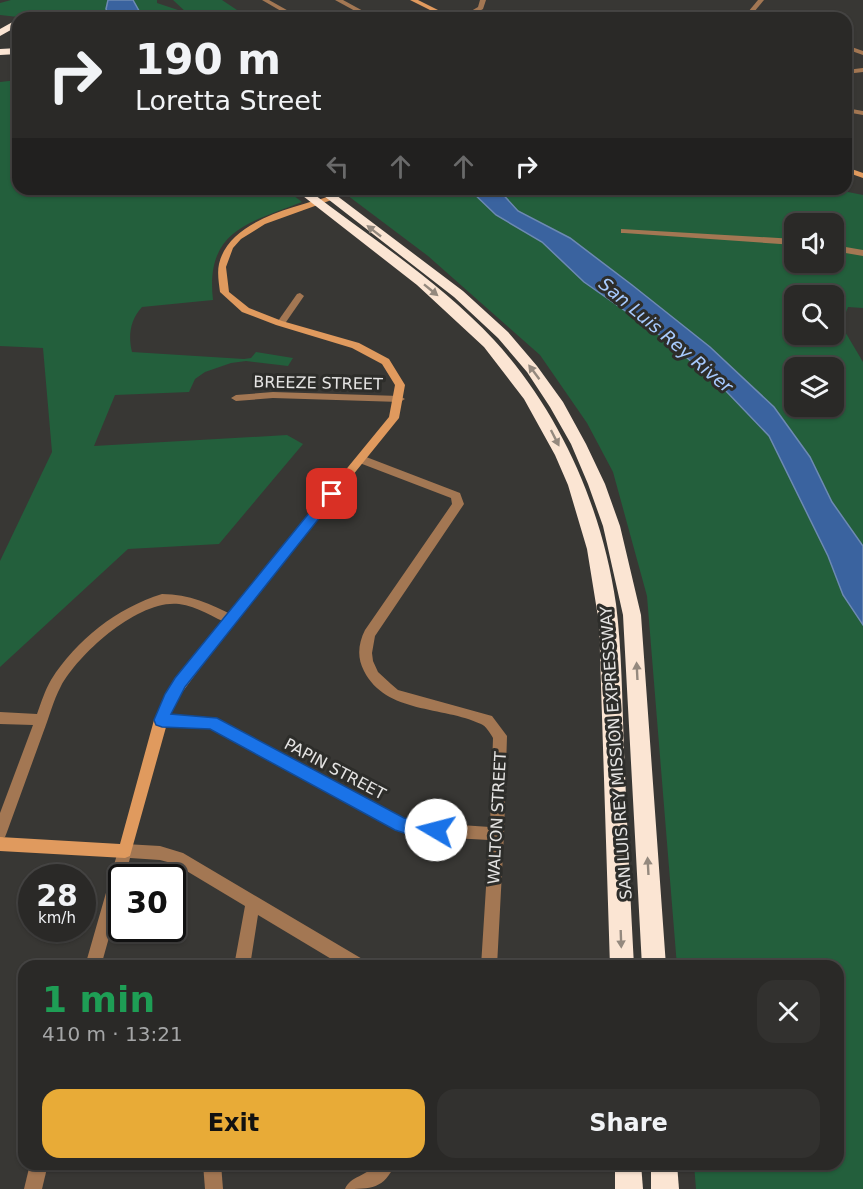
<!DOCTYPE html>
<meta charset="utf-8">
<style>
body{margin:0;font-family:"DejaVu Sans",sans-serif;background:#32312f;color:#f1f3f6;height:100vh;display:flex;flex-direction:column;font-size:22px;white-space:nowrap}
*{box-sizing:border-box;margin:0}
p{font-size:20px;color:#a5a6a7}
.icon{flex:none;width:33px;height:33px;fill:none;stroke:currentColor;stroke-width:2;stroke-linecap:round;stroke-linejoin:round}
.map{position:relative;flex:1;overflow:hidden}
.side{position:absolute;left:18px;top:960px;width:826px;height:210px;display:flex;flex-direction:column;background:#2a2927;border-radius:18px;box-shadow:0 2px 4px #0004,0 0 0 2px #464544}
.side>*{flex:none}
.guide{position:absolute;left:12px;top:12px;width:840px;height:183px;border-radius:18px;box-shadow:0 2px 4px #0004,0 0 0 2px #464544;background:#2a2927;color:#f1f3f6;overflow:hidden}
.tools{position:absolute;left:784px;top:213px;display:grid;gap:12px}
.tools a{display:grid;place-items:center;width:60px;height:60px;border-radius:12px;background:#2a2927;box-shadow:0 2px 4px #0004,0 0 0 2px #464544;font-size:30px}
.speed{position:absolute;left:18px;top:864px;display:flex;gap:12px;font-size:30px;font-weight:700;text-align:center}
.speed>*{display:grid;place-content:center;width:78px;height:78px;border-radius:50%;background:#2a2927;box-shadow:0 2px 4px #0004,0 0 0 2px #464544;line-height:1}
.speed small{font-size:15px;font-weight:400}
.speed .limit{border:3px solid #111;border-radius:9px;background:#fff;color:#111}
.pin{position:absolute;display:grid;place-items:center;width:51px;height:51px;color:#fff;margin:-26px;border-radius:12px;box-shadow:0 3px 9px #0006}
.me{position:absolute;width:66px;margin:-33px;rotate:278deg;stroke-linejoin:round;filter:drop-shadow(0 0 4px #0008)}
.turn{display:flex;align-items:center;gap:21px;height:126px;padding:0 24px;font-size:27px}
.turn .icon{width:78px;height:78px;stroke-width:2.5}
.turn b{display:block;font-size:42px;line-height:51px}
.lanes{display:flex;align-items:center;height:57px;padding:0 24px;background:#0003;justify-content:center;gap:30px;direction:ltr}
.lanes .off{opacity:.35}
.round{display:grid;place-items:center;flex:none;width:63px;height:63px;border-radius:18px;background:#32312f}
.headline{display:flex;align-items:center;justify-content:space-between;height:102px;padding:0 24px}
h1{font-size:36px;font-weight:800;line-height:45px;color:#1e9e55}
.action{display:flex;gap:12px;margin-top:auto;padding:12px 24px}
.action a{flex:1;height:69px;border-radius:18px;background:#e8ab37;color:#111;font-size:24px;font-weight:800;line-height:69px;text-align:center}
.action a+a{background:#32312f;color:#f1f3f6}
.map>svg:first-child{display:block}
.green{fill:#235f3c;fill-rule:evenodd}
.water{fill:#3a639f;stroke:#6d8ab3;stroke-width:1.5}
.lines{fill:none;stroke-linecap:round;stroke-linejoin:round}
.street{fill:#a37753;fill-rule:evenodd}
.secondary{fill:#e09a5e;fill-rule:evenodd}
.highway{fill:#fbe5d3;fill-rule:evenodd}
.oneway{fill:#94897e}
.route{fill:#1a73e8;stroke:#114b97;stroke-width:1.5}
.labels{text-anchor:middle;dominant-baseline:central;stroke-width:6;stroke-linejoin:round;paint-order:stroke}
.street-label{font-size:16px;fill:#e5e4e3;stroke:#2d2d2a}
.water-label{font-size:18px;font-style:italic;fill:#a7cafd;stroke:#2d2d2a}
</style>
<div class="map">
<svg width="863" height="1189" viewBox="0 0 863 1189">
<rect width="100%" height="100%" fill="#383734"/>
<g class="green">
<path d="M11 0H108L106 9 110 18H27L0 15V3Z"/>
<path d="M133 0H157V3L187 13 173 0H222L243 14 262 18H143Z"/>
<path d="M18 80V189H285L302 202C249 223 205 230 213 300L142 307C130 320 128 336 132 352L244 359 251 358 256 352 293 358 288 366 246 361 231 363 205 372 195 379 189 392 115 395 94 446 287 435 303 444 219 544 128 549 0 667V561L52 452 43 348 0 346V82Z"/>
<path d="M339 189H469L496 215 542 242 584 282 661 336 725 390 769 436 828 556 843 595 863 625V1189H696L694 1164H838V966H677L647 596 613 472 587 423 540 355 428 256Z"/>
<path d="M498 189H833L863 195V308L848 307 841 325 863 362V546L832 502 810 457 774 407 710 347 632 285 570 238 518 211ZM795 224H834V262H795ZM795 296H834V334H795ZM795 368H834V406H795Z"/>
</g>
<g class="water">
<path d="M108 0H133L143 18H110L106 9Z"/>
<path d="M469 189H498L518 211 570 238 632 285 710 347 774 407 810 457 832 502 863 546V625L843 595 828 556 769 436 725 390 661 336 584 282 542 242 496 215Z"/>
</g>
<g class="lines">
<g class="street">
<path d="M262 0H269L301 18H293Z"/>
<path d="M335 0H343L376 18H368Z"/>
<path d="M480 0H486L483 9 467 18H459L478 7Z"/>
<path d="M758 0H764L749 18H743Z"/>
<path d="M846 45 863 51V55L846 49Z"/>
<path d="M863 68V72L846 74V70Z"/>
<path d="M846 108 863 111V115L846 112Z"/>
<path d="M621 229 795 239V245L624 233H621Z"/>
<path d="M834 245 863 250V256L834 251Z"/>
<path d="M300 293 304 296 284 325H278V321L297 294Z"/>
<path d="M273 392 400 396 405 399 400 402 273 398 236 401 231 398 236 395Z"/>
<path d="M361 455 460 493 464 504 462 507 375 636 372 653 373 661 378 672 391 684 398 690 492 716 507 736 504 834 497 966H481L489 840 416 836 401 832 210 728 161 726 156 724 154 720 156 716 161 714 217 718 404 819 416 822 490 827 493 738C490 733 486 726 481 724 443 706 386 714 364 671 357 658 358 644 365 630L452 504 451 498 357 462 356 459Z"/>
<path d="M162 594C189 594 211 604 234 616L236 619 234 622 230 624C213 618 198 606 179 604 139 599 79 653 61 686 53 701 49 718 43 733 31 766 19 799 7 832L5 837 0 839V813L33 725 0 724V712L37 714C41 703 45 690 51 680 76 640 117 608 162 594Z"/>
<path d="M125 844 160 846 183 853 364 960 366 966H343L258 915 250 966H234L245 906 175 864 160 860 130 858 125 878H122V891L101 966H85L118 851 120 846Z"/>
<path d="M30 1164H48L42 1189H24Z"/>
<path d="M203 1164H221L223 1189H205Z"/>
<path d="M375 1164H395C384 1189 371 1189 345 1189 350 1176 368 1176 375 1164Z"/>
</g>
<g class="secondary">
<path d="M410 0H418L454 18H446Z"/>
<path d="M846 167 863 173V178L846 172Z"/>
<path d="M330 196 337 198 265 224 241 239 233 248 226 267 229 292 249 308 282 321 359 343 389 359 405 385 399 418 234 622 175 702 168 720 130 856 125 858 0 851V837L120 844 154 720 165 695 226 616 389 417 395 385 382 364 352 348 276 325 242 312 220 292C219 284 217 273 219 264 229 220 293 208 330 196Z"/>
</g>
<g class="highway">
<path d="M18 19V26L0 36V29Z"/>
<path d="M18 48V54L0 55V49Z"/>
<path d="M294 189H307C371 238 439 281 494 340 560 412 602 507 616 604 622 652 622 700 624 749 627 821 630 894 634 966H610L599 623 587 549 568 485 555 455 524 399 484 347 417 285Z"/>
<path d="M315 189H328L463 291 508 332 537 366 563 402 586 444 605 484 620 526 641 615 666 966H642L623 615 603 526 588 484 571 444 550 407 527 372 498 338 454 297Z"/>
<path d="M615 1164H641L643 1189H615Z"/>
<path d="M651 1164H677L679 1189H651Z"/>
</g>
</g>
<defs><path id="oneway-solid" d="M-6-.8H1V-3.2L6.5 0L1 3.2V.8H-6Z" transform="scale(1.5)"/></defs>
<g class="oneway">
<use href="#oneway-solid" transform="translate(374 231) rotate(-142)"/>
<use href="#oneway-solid" transform="translate(431 290) rotate(39)"/>
<use href="#oneway-solid" transform="translate(534 372) rotate(-127)"/>
<use href="#oneway-solid" transform="translate(555 438) rotate(63)"/>
<use href="#oneway-solid" transform="translate(637 671) rotate(-93)"/>
<use href="#oneway-solid" transform="translate(648 866) rotate(-93)"/>
<use href="#oneway-solid" transform="translate(621 939) rotate(88)"/>
</g>
<path class="route" d="M332 490 338 494 336 497 185 687 171 714 217 718 404 818 442 825 445 830 442 836C428 841 409 835 395 830L210 729 162 727 156 725 154 720 165 694 175 678 327 491Z"/>
<g class="labels">
<g class="street-label">
<text transform="translate(318 383) rotate(1)">BREEZE STREET</text>
<text transform="translate(616 753) rotate(-94)">SAN LUIS REY MISSION EXPRESSWAY</text>
<text transform="translate(335 769) rotate(28)">PAPIN STREET</text>
<text transform="translate(497 818) rotate(-87)">WALTON STREET</text>
</g>
<g class="water-label">
<text transform="translate(666 335) rotate(40)">San Luis Rey River</text>
</g>
</g>
</svg>
<div class="tools">
<a><svg class="icon" aria-label="sound" viewBox="0 0 24 24"><path d="M4 9h4l5-4v14l-5-4H4zM17 9q2 3 0 6"/></svg></a>
<a><svg class="icon" aria-label="search" viewBox="0 0 24 24"><circle cx="10" cy="10" r="6"/><path d="M15 15l6 6"/></svg></a>
<a><svg class="icon" aria-label="layers" viewBox="0 0 24 24"><path d="M12 4l9 5-9 5-9-5zM3 14l9 5 9-5"/></svg></a>
</div>
<div class="speed"><div>28<small>km/h</small></div><div class="limit">30</div></div>
<div class="pin" style="left:332px;top:494px;background:#d93025"><svg class="icon" aria-label="arrive" viewBox="0 0 24 24"><path d="M6 21V4h12l-3 4 3 4H6"/></svg></div>
<svg class="me" style="left:436px;top:830px" viewBox="-20 -20 40 40"><circle r="19" fill="#fff"/><path d="M0-13L10 11 0 6-10 11z" fill="#1a73e8"/></svg>
<div class="guide">
<div class="turn"><svg class="icon" aria-label="right" viewBox="0 0 24 24"><path d="M7 20v-9h11M14 6l5 5-5 5"/></svg><div><b>190 m</b>Loretta Street</div></div>
<div class="lanes"><svg class="icon off" aria-label="left" viewBox="0 0 24 24"><path d="M17 20v-9H6M10 6l-5 5 5 5"/></svg><svg class="icon off" aria-label="ahead" viewBox="0 0 24 24"><path d="M12 20V5M6 11l6-6 6 6"/></svg><svg class="icon off" aria-label="ahead" viewBox="0 0 24 24"><path d="M12 20V5M6 11l6-6 6 6"/></svg><svg class="icon" aria-label="right" viewBox="0 0 24 24"><path d="M7 20v-9h11M14 6l5 5-5 5"/></svg></div>
</div>
<section class="side">
<div class="headline"><div><h1>1 min</h1><p>410 m · 13:21</p></div><a class="round"><svg class="icon" aria-label="close" viewBox="0 0 24 24"><path d="M6 6l12 12M18 6L6 18"/></svg></a></div>
<div class="action"><a>Exit</a><a>Share</a></div>
</section>
</div>
